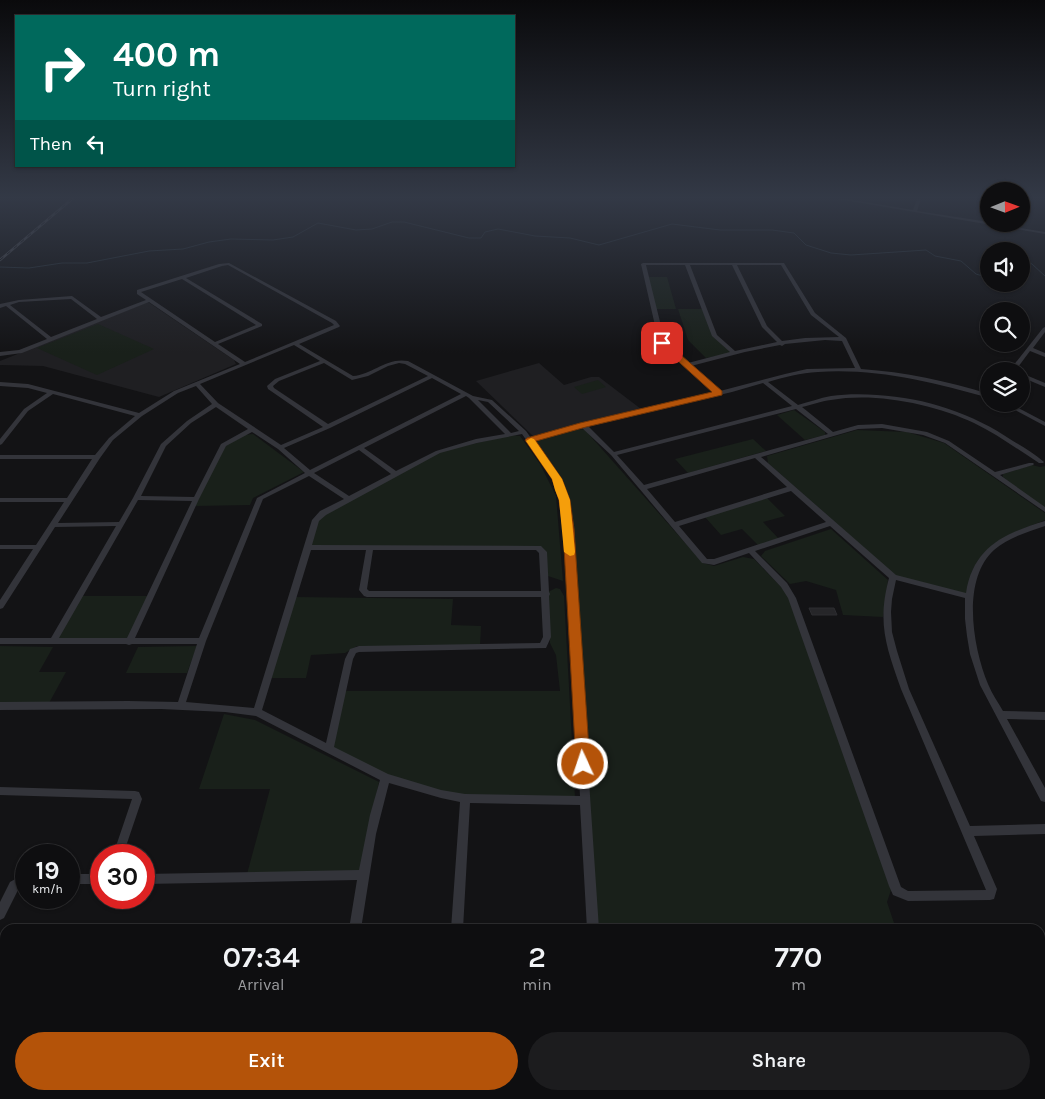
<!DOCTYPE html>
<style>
body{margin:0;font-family:Karla,sans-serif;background:#1c1c1e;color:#f1f3f6;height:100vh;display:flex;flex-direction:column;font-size:19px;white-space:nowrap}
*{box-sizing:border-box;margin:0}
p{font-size:16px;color:#9b9c9f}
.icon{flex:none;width:28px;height:28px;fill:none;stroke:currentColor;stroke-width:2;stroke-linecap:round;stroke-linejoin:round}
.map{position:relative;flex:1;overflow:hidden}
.side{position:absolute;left:0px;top:924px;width:1045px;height:176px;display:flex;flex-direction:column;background:#0e0e10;border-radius:15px 15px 0 0;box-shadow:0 1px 4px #0004,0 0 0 1px #2e2e30}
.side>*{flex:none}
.top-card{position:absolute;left:15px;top:15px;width:500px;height:152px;border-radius:0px;box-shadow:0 1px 4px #0004,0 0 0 1px #2e2e30;background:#00695c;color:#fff;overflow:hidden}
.needle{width:32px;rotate:89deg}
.buttons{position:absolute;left:980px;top:182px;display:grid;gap:10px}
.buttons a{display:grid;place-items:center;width:50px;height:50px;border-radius:50%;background:#0e0e10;box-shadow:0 1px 4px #0004,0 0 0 1px #2e2e30;font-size:25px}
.speed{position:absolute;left:15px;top:844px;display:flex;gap:10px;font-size:25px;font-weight:700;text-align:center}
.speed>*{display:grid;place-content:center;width:65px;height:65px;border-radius:50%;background:#0e0e10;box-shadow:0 1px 4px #0004,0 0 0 1px #2e2e30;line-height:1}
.speed small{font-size:12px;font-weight:400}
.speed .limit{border:8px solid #d22;background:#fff;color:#111}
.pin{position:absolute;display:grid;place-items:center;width:42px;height:42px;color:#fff;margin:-21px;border-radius:10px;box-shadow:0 2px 8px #0006}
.me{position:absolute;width:55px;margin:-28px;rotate:357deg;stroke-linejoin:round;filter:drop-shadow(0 0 4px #0008)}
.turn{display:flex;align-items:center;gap:18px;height:105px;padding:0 15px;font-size:22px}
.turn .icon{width:65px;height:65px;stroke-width:2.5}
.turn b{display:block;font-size:35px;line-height:42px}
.then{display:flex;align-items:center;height:48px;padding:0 15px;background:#0003;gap:10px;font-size:19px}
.eta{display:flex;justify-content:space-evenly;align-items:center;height:85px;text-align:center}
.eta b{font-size:30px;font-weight:600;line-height:35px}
.button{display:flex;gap:10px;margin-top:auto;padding:10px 15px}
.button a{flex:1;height:58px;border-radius:30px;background:#b45309;color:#fff;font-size:20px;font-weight:600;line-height:58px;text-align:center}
.button a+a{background:#1c1c1e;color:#f1f3f6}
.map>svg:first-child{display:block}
.built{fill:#1f1f22}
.green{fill:#19201a}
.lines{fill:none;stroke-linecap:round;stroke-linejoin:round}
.stream{stroke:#283139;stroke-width:1}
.building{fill:#262629;stroke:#2d2d31}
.minor{fill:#33343a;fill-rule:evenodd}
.rail-casing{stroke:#46484f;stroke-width:2.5}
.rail{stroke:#0e0e10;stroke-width:1;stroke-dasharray:4.5;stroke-linecap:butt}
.route{fill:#b45309;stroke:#753606}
.slow{fill:#f59e0b}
</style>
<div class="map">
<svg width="1045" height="1099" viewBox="0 0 1045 1099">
<rect width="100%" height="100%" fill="#131315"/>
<g class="built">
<path d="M148 302 234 360 236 364 159 397 43 366 0 365V361Z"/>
<path d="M539 363 564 385 591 377H599L641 409 533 436 476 381Z"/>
</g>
<g class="green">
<path d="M646 277H667L676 309H655Z"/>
<path d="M678 309H703L713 336 732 353 706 358 688 340Z"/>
<path d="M98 324 154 349 97 375 37 348Z"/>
<path d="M598 380 606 387 582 394 574 387Z"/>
<path d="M794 410 825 432V435L805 440 777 415Z"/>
<path d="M580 429 585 430 703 563 714 566 743 557 754 559 787 593 891 890 887 902 896 929H598L567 500 560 478 536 443 537 440Z"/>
<path d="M857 430 907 432 944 443 1045 513V520C1018 531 989 540 974 567 970 575 969 585 966 594L896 576 768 463 767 456Z"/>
<path d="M253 434 304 472 253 498 250 505 195 506 225 446 245 435Z"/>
<path d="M511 435 520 436 540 464 556 496 563 581 548 576 543 549 310 546 318 520 324 513 439 452Z"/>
<path d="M753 439 766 451 688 473 675 459Z"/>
<path d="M1032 465 1040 467 1045 466V509L1003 477V474Z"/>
<path d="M767 498 785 516 763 522 779 539 758 545 742 529 721 535 705 517Z"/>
<path d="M831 529 888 580 883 617 843 615 836 590 806 581 790 584 761 556 765 551Z"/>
<path d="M556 588 560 589 564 596 575 797 466 795 440 791 387 775 333 748 344 691H560L556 655 550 643 548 592Z"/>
<path d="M82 596H148L127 640 58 638Z"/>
<path d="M295 597 453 599 451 625 481 626 480 646H357L345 653 311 655 306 678H271Z"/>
<path d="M0 646 53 647 39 672H66L49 703H0Z"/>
<path d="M197 646 187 673H126L138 647Z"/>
<path d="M224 714 255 720 379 782 359 873 247 874 270 789H199Z"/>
</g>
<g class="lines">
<g class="stream">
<path d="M989 257 987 258 989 260"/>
<path d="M1021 259 1032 264 1045 276"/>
<path d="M0 267 29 268 62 263H87L149 251 183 249 209 242 231 239 273 240 293 237 318 223 356 230 372 229 392 222H404L469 238H481L485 232 498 229 535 236 570 238 599 245 672 224 720 230H772L794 233 806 245 831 253 851 255 926 250 935 256 961 261 976 274 989 278"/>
</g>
</g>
<path class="building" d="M809 608H834L837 615H812Z"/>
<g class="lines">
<g class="minor">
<path d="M838 199H847L913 210 917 199H921L917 211 989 222V224H997L1045 232V234Z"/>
<path d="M229 263 336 321 340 326 339 327 299 344 353 376C373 374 387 357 408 361L473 396 492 400 526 431 531 438 583 423 715 392 659 343 641 264 643 263H784L815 313 846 338 861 369C905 372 947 381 989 394V398C932 382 876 368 818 372 801 373 784 377 768 382L798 405C809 402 820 398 831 396 846 394 862 394 877 395 926 398 972 413 1013 441 1023 447 1035 454 1044 462L1043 463H1039C1017 449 997 434 974 423 934 404 875 392 831 400 821 401 811 405 802 407L833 432 858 425 882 424 927 432 949 441 995 472 1029 463H1033L1034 464 1033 465 1000 475 1045 507V512L945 443 923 435 882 428 858 429 761 457 896 575 966 593C973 547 1005 533 1045 521V526C1027 532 1008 538 994 550 961 580 973 648 988 684 992 694 998 702 1003 711L1045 712V720L1007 719 1045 788V802L1041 801 980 685 970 654 967 636 965 619V598L896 580 892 599 891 612 892 632 897 651 909 689 970 826 1045 824V834L974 836 997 889 994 899 990 900 908 901 893 895 889 886 788 598 781 587 749 553 714 565 702 563 611 455 582 428 534 441 560 479 567 500 572 529 599 929H587L580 805 470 803 463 929H451L460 802 441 798 389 783 376 834 361 929H349L357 880 144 884V874L359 870 370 815 380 780 256 716 225 712 161 709 0 710V702L128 701 178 702 197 644H132L129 645 126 644H0V638H51L116 526 55 527 3 608 0 609V600L33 549H0V545H36L64 502H0V498H67L92 459H0V455H95L109 438 135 416 53 394 28 411 2 444 0 445V439L24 409 47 393 28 388 0 386V382L28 384 139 413 174 391 240 364 149 302 22 353 0 356V352L19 350 47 339 6 306 0 308V304L19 300 72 296 101 317 146 300 137 294V290L219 264ZM228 265 332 323 334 325 245 362 218 344 262 326V324L186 278 222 266ZM646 265H685L712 336 730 352 688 363 665 342ZM690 265H732L762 327 777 342 735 351 717 335ZM737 265H781L811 315 839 337 805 338 782 341 767 326ZM182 279 256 325 215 342 141 292ZM71 299 97 319 51 337 10 305 19 302ZM825 340 842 341 855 368 807 369 785 374 720 391 691 366 745 352 780 345 782 346 785 344ZM294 345 320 361 275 379 267 386 268 389 323 427 281 445 218 403 200 384ZM324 363 352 380 368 376 388 366 399 363 405 364 428 376 328 424 274 388 273 386 279 381ZM432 378 461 394 310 470 284 448 330 428ZM763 383 792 406 614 452 588 426 732 392ZM196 386 212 404 187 421 161 444 133 498 119 522 58 523 100 458 113 440 142 416 178 393ZM466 396 469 398 505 434 476 439 436 451 396 471 364 448ZM478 400 488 402 519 431 511 433ZM216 407 248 429 221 444 194 497 141 496 166 446 191 423ZM796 409 828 434 644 485 617 455ZM252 432 278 449 305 473 257 498 199 638H135L199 499 226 446ZM522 434 554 479 561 500 564 529 580 796 465 794 441 790 388 774 334 747 353 659 356 653 359 652 546 648 551 637 549 596 550 594 549 592 547 552 541 546 312 545 319 521 326 515 440 453 477 443ZM359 450 391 474 349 496 314 473ZM755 458 787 487 675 522 647 489ZM309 476 344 499 320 511 312 520 254 708 186 702 206 641 263 499ZM791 491 826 522 714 559H707L679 526ZM138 500 192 501 127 638H59ZM830 526 889 578C877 623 886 646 901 689L986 890 908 891 901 887 796 598 787 583 755 551ZM311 550H366L359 590 364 596 367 597H541L543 637 540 643 359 646 350 649 345 659 326 743 262 710ZM373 550H536L539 553 541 591H369L367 589Z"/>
<path d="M1045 327V332L1033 348 1045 353V357L1030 351 1015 371H1009L1043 328Z"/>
<path d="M1021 373 1045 383V387L1021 377Z"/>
<path d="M1004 404H1011L1045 422V426Z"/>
<path d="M0 787 135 791 139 792 142 799 123 855H113L132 799 0 795Z"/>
<path d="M26 873V884L18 890 4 918 0 920V902L10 882Z"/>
<rect x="69" y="874" width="32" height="10"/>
<rect x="1040" y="1017" width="5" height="12"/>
<path d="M23 1095H37L35 1099H21Z"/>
<path d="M325 1095H339L338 1099H324Z"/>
<rect x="441" y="1095" width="14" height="4"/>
<rect x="555" y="1095" width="14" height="4"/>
<rect x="595" y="1095" width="14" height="4"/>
</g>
<defs>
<path id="rail" d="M0 260 72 199"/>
</defs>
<use href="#rail" class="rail-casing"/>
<use href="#rail" class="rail"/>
</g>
<linearGradient id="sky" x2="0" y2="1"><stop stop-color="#0a0a0c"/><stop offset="0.56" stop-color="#333946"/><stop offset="1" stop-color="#333946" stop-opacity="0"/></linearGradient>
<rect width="1045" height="353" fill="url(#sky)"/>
<path class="route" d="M659 341H665L722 391V395L586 427 536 441 562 479 570 500 574 529 590 764 588 768 583 770 578 768 576 764 563 529 559 500 552 479 525 440 527 438 580 423 712 392 659 344Z"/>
<path class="slow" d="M531 438 534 439 562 479 570 500 575 552 574 555 570 556 564 552 559 500 555 490 552 479 526 441Z"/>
</svg>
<div class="buttons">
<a><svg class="needle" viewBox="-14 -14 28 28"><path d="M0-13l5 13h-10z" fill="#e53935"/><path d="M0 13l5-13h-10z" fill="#9b9c9f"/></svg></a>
<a><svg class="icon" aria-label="sound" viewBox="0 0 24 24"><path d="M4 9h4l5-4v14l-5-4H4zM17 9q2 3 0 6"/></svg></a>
<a><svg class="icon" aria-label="search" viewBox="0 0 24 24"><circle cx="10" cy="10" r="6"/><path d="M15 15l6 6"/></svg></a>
<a><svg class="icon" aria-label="layers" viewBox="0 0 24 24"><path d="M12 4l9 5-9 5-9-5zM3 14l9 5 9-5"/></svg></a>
</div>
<div class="speed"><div>19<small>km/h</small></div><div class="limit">30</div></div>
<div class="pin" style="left:662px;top:343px;background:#d93025"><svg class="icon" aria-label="arrive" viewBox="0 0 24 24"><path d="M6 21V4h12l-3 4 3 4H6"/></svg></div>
<svg class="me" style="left:583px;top:764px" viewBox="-20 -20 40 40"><circle r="17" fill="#b45309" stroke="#fff" stroke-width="3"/><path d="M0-11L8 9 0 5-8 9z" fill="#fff"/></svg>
<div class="top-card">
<div class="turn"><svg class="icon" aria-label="right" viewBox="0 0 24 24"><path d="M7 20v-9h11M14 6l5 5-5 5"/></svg><div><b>400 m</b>Turn right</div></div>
<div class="then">Then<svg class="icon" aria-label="left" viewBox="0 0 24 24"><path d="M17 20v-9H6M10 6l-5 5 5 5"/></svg></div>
</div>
<section class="side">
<div class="eta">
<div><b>07:34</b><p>Arrival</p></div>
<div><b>2</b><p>min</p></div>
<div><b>770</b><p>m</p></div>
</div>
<div class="button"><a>Exit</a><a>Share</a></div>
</section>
</div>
